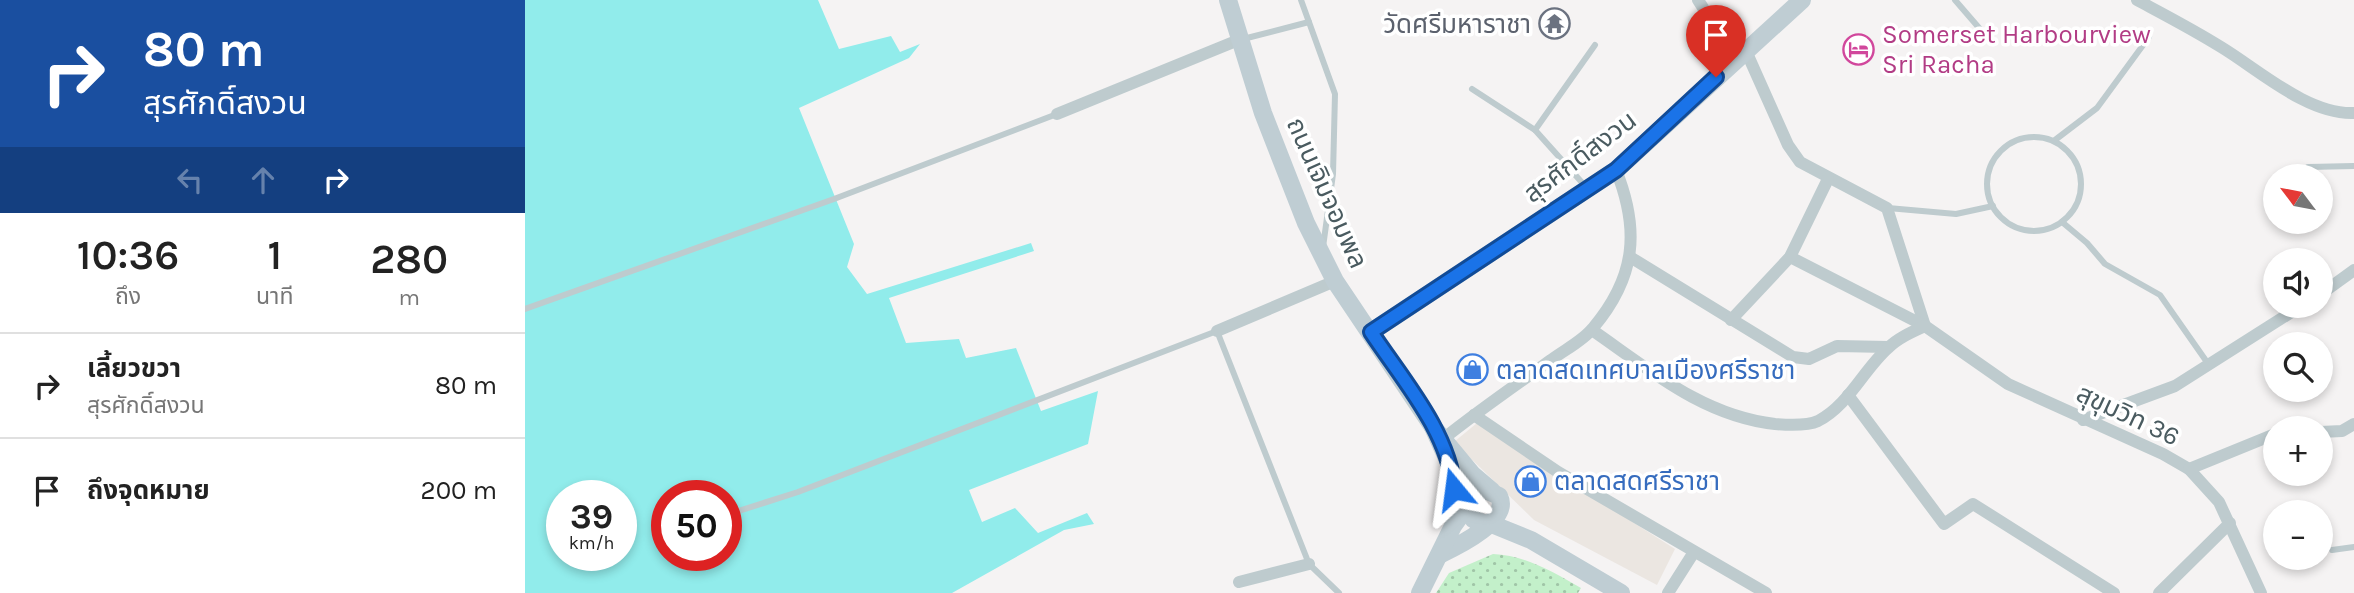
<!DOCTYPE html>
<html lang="th">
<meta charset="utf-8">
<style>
body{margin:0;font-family:Karla,"Noto Sans Thai",sans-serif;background:#f2f2f2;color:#222;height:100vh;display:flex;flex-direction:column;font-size:26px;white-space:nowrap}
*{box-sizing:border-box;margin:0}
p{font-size:23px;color:#767676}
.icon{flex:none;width:38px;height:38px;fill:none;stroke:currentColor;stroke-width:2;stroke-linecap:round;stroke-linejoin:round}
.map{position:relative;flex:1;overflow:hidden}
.details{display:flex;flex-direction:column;background:#fff;width:525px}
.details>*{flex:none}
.banner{background:#1a4fa0;color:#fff;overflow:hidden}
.needle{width:46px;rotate:302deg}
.tools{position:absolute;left:1738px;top:164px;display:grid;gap:14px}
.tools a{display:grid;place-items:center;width:70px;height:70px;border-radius:50%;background:#fff;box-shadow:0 4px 10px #0003;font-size:35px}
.speed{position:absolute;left:21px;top:480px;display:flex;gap:14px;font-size:35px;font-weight:700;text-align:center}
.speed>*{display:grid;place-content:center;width:91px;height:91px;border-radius:50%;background:#fff;box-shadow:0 4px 10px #0003;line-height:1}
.speed small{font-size:18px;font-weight:400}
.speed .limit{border:10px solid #d22;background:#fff;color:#111}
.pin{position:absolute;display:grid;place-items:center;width:60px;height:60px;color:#fff;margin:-72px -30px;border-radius:50% 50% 50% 0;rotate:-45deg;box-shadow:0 0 7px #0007}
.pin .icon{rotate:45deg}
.me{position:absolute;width:77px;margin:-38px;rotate:344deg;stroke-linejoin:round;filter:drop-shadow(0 0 5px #0008)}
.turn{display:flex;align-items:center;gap:24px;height:147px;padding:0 28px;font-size:32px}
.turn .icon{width:91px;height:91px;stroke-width:2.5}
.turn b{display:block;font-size:49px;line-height:60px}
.lanes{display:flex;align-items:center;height:66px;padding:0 28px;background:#0003;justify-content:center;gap:35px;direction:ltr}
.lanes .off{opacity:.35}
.eta{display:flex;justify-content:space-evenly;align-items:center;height:119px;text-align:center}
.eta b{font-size:42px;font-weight:600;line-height:49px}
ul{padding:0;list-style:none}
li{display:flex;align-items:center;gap:21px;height:105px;padding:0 28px;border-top:2px solid #e0e0e0}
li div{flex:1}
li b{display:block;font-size:26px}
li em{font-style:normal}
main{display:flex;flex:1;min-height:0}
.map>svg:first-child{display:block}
.commercial{fill:#ebe6e1}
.park{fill:url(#park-dots)}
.water{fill:#91eceb;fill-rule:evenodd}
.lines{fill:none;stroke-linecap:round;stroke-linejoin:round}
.lane{stroke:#becbce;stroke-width:6}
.street{stroke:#becbce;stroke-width:12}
.secondary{stroke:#bfcdd3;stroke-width:18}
.route-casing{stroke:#114b97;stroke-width:18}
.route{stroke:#1a73e8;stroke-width:12}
.labels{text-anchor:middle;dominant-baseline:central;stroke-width:7;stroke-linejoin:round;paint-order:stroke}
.worship-label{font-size:26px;fill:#5b616d;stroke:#fff;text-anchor:end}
.hotel-label{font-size:26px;fill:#b23c85;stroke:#fff;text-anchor:start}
.street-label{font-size:26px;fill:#4a5b60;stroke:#fff}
.shop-label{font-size:26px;fill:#366cbe;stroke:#fff;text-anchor:start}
</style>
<main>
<section class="details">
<div class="banner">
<div class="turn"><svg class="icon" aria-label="right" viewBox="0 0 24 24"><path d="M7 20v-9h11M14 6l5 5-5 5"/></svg><div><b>80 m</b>สุรศักดิ์สงวน</div></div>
<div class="lanes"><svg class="icon off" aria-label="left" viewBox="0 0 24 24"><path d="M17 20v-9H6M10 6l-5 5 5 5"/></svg><svg class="icon off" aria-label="ahead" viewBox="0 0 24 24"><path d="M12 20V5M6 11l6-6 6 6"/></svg><svg class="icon" aria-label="right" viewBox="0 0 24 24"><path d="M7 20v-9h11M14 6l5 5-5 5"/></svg></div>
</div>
<div class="eta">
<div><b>10:36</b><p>ถึง</p></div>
<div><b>1</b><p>นาที</p></div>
<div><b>280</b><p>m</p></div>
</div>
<ul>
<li><svg class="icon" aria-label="right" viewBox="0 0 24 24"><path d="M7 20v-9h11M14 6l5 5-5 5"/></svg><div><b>เลี้ยวขวา</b><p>สุรศักดิ์สงวน</p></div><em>80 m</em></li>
<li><svg class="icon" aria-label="arrive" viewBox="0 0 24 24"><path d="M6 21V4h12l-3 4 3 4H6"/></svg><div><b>ถึงจุดหมาย</b></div><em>200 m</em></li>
</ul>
</section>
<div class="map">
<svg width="1829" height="593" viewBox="0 0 1829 593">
<defs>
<pattern id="park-dots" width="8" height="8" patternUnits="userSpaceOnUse" patternTransform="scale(1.75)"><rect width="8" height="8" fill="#c3f0ca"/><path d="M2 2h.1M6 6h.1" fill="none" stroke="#a0c5a7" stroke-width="1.8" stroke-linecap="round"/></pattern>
</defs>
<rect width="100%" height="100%" fill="#f5f3f3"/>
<path class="commercial" d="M952 423 1150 549 1132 585 1009 520 929 442Z"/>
<path class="park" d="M968 554C1000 555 1028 572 1056 588L1053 593H911L924 573Z"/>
<path class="water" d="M0 0H293L314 49 366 36 375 52 395 44 384 58 274 108 329 244 322 267 342 294 506 243 509 251 364 298 381 343 434 339 441 358 491 348 516 411 573 391 563 444 444 490 457 522 490 508 513 533 562 513 569 524 539 530 427 593H0ZM37 495H96V555H37ZM142 495H201V555H142Z"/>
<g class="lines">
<g class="lane">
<path d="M776 0 810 94 808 174 798 247"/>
<path d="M1430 0 1455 29"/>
<path d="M718 39 784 22"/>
<path d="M947 89 1010 130 1061 187"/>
<path d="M1010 130 1070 45"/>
<circle cx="1509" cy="184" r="47"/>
<path d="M1530 140 1572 108 1624 37"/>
<path d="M1783 167 1829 166"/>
<path d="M1363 208 1431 214 1468 206"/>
<path d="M1537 222 1562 243 1580 264 1635 295 1684 365"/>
<path d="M0 309 309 199 532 114"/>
<path d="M201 515 273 492 692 331 784 564 814 593"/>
<path d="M1807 550 1829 547"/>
</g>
<g class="street">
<path d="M1173 0 1211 59"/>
<path d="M1612 0C1640 15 1669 30 1696 47 1734 70 1783 115 1829 113"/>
<path d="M1221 51 1263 145 1275 162 1362 208 1400 326"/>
<path d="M532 114 716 39"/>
<path d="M1105 257 1268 357 1284 359 1312 346 1363 347"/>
<path d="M1265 257 1400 326 1483 384 1638 454 1664 469 1694 502 1736 593"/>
<path d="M1796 294 1829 270"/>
<path d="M1206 320 1265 257 1303 179"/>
<path d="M1067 330C1125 370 1178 416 1250 424 1262 425 1282 426 1293 421 1323 406 1339 369 1363 348 1373 338 1387 332 1400 326"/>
<path d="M692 331 810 281"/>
<path d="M1323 395 1419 524 1448 504 1589 593"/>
<path d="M949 415 1033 472 1241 593"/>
<path d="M1558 420 1650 386 1776 306"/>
<path d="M1796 432 1817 431 1829 424"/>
<path d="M918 439C953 411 989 386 1026 360 1039 350 1058 341 1068 328 1111 277 1115 230 1091 170"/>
<path d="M1664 469 1750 434"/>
<path d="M714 582 784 564"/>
<path d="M1143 593 1169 552"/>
<path d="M1634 593 1705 523"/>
</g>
<g class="secondary">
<path d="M703 0 738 113 781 223 810 281 908 427"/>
<path d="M846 332 1091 170 1277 0"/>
<path d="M964 523 1006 540 1096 593"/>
<path d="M916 554C935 545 986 520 974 496L958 489 948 494 943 510 948 519 961 524"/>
<path d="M895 593 928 526 943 505 908 427 947 474 967 491"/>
</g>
</g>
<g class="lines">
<defs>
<path id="route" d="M929 489C924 432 877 379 846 332L1091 170 1191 77"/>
</defs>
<use href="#route" class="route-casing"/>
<use href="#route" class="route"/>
</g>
<defs>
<symbol id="temple-ring" viewBox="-11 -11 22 22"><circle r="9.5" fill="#fff" stroke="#6b7280" stroke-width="1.5"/><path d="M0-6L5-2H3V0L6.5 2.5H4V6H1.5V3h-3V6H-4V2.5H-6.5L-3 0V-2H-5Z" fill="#6b7280"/></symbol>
<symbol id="hotel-ring" viewBox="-11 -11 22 22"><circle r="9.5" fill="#fff" stroke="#d1479c" stroke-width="1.5"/><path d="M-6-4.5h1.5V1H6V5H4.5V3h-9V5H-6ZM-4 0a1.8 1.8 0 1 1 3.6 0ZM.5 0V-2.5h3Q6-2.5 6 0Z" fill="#d1479c"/></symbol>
<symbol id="shop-ring" viewBox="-11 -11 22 22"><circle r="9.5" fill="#fff" stroke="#3f7fe0" stroke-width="1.5"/><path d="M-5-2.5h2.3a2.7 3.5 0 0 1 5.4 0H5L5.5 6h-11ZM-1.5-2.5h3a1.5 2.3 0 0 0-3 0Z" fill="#3f7fe0"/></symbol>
</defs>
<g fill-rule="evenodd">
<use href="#temple-ring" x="1012" y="6" width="35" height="35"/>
<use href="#hotel-ring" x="1316" y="32" width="35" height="35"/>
<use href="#shop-ring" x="930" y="352" width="35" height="35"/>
<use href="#shop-ring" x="988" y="464" width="35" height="35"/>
</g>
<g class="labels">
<g class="worship-label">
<text x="1006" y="24">วัดศรีมหาราชา</text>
</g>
<g class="hotel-label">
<text x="1357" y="34">Somerset Harbourview<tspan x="1357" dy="30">Sri Racha</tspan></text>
</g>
<g class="street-label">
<text transform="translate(1055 157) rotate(-37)">สุรศักดิ์สงวน</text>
<text transform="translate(802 193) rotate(66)">ถนนเจิมจอมพล</text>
<text transform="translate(1603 415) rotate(25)">สุขุมวิท 36</text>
</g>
<g class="shop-label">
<text x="971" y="370">ตลาดสดเทศบาลเมืองศรีราชา</text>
<text x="1029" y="481">ตลาดสดศรีราชา</text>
</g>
</g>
</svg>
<div class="tools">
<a><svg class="needle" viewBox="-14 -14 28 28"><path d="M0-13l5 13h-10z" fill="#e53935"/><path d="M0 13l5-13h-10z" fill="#767676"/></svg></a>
<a><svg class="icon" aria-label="sound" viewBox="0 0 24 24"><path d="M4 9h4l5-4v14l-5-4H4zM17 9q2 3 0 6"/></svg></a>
<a><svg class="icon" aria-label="search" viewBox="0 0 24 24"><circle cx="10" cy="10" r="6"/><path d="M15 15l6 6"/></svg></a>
<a>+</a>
<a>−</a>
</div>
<div class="speed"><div>39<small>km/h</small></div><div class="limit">50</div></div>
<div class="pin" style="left:1191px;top:77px;background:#d93025"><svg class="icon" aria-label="arrive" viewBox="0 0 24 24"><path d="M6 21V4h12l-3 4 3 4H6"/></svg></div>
<svg class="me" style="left:929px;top:489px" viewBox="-20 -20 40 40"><path d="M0-17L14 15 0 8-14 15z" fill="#1a73e8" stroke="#fff" stroke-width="4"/></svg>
</div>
</main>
